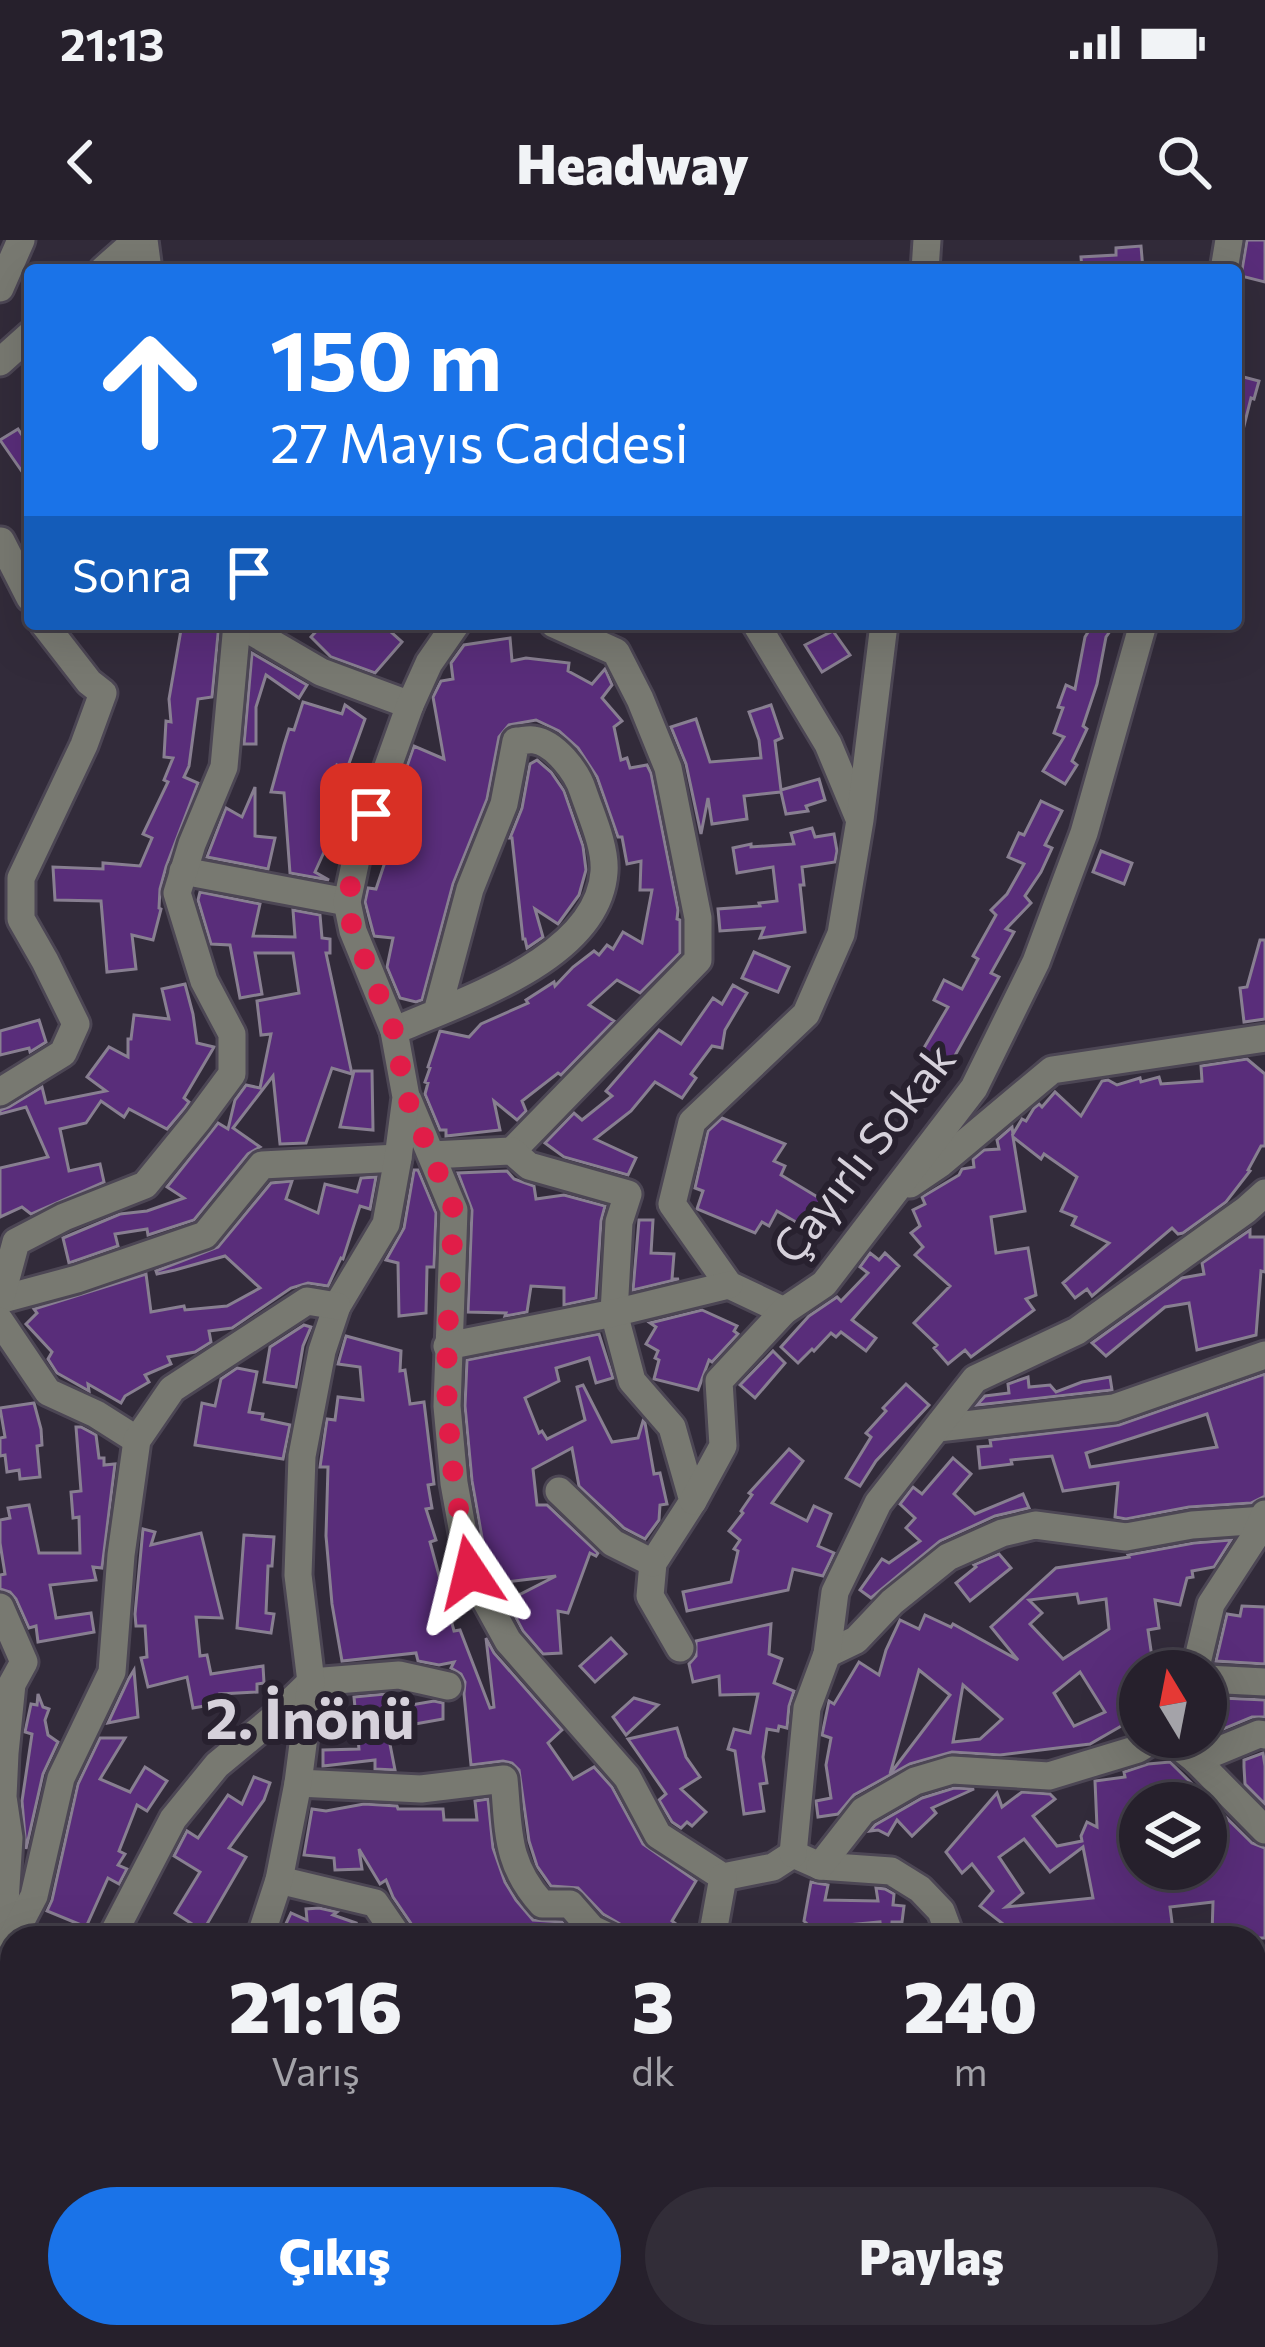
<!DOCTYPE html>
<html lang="tr">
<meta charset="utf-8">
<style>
body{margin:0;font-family:Commissioner,sans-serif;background:#322d38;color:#f1f3f6;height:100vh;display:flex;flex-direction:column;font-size:45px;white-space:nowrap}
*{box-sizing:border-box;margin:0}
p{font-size:39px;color:#a4a3a9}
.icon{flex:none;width:66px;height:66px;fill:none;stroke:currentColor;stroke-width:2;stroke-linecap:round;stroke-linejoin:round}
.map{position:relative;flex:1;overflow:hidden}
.panel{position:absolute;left:0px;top:1686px;width:1266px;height:423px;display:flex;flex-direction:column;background:#26202c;border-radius:36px 36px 0 0;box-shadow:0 12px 48px #0002,0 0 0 3px #423e48}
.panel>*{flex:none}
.banner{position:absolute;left:24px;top:24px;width:1218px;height:366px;border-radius:12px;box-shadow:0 12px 48px #0002,0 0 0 3px #423e48;background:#1a73e8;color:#fff;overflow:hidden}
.needle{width:78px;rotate:350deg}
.tools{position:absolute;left:1119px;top:1410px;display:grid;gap:24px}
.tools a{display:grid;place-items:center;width:108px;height:108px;border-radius:50%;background:#26202c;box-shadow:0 12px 48px #0002,0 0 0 3px #423e48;font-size:60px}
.pin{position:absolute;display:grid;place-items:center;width:102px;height:102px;color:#fff;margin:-51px;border-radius:24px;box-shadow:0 6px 18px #0006}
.me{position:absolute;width:132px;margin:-66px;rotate:350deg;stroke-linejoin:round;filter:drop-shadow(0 0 9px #0008)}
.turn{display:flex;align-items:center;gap:42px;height:252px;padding:0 48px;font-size:54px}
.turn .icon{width:156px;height:156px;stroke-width:2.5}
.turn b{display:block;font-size:84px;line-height:102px}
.then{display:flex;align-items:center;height:114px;padding:0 48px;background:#0003;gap:24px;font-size:45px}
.eta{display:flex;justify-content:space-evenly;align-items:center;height:204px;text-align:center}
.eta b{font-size:72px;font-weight:800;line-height:84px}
.cta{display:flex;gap:24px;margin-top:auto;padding:24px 48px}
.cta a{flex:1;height:138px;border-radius:72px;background:#1a73e8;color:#fff;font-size:48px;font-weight:800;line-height:138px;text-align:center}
.cta a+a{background:#322d38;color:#f1f3f6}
.status{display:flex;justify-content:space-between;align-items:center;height:84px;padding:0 60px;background:#26202c;direction:ltr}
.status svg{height:33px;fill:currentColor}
header{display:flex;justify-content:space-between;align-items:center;height:156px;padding:0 48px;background:#26202c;font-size:54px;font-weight:800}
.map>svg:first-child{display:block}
.building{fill:#592d7a;stroke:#887f91;stroke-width:3;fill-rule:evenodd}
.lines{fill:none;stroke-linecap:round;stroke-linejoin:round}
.minor-casing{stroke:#4c4654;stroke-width:33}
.minor{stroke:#787971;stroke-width:27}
.route{stroke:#e11d48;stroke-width:21;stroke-dasharray:0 37.8}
.labels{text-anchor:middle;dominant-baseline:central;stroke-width:12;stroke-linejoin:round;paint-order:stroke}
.street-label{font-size:45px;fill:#d6d1db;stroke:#28212f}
.district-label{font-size:57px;font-weight:bold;fill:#d6d1db;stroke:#28212f}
</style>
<div class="status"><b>21:13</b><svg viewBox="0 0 49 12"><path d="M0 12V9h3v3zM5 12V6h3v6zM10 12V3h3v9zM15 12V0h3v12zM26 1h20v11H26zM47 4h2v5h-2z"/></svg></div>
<header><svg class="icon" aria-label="back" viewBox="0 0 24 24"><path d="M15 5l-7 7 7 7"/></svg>Headway<svg class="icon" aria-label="search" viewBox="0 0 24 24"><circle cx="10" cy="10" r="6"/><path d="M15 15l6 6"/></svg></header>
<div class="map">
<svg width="1265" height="2107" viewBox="0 0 1265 2107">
<rect width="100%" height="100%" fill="#322b3a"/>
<g class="building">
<path d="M1247 0H1265V42L1241 36Z"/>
<path d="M1141 6 1143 30H1082L1081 17 1116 15V8Z"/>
<path d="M1236 135 1259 141 1254 159 1251 158 1242 194H1236Z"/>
<path d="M18 189 30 207V243L0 200Z"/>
<path d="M182 384H219L212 457 198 459 189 526 184 537 198 543 166 627 160 649 159 668 161 669 153 700 132 695 136 729 107 732 101 661 55 660 53 627 103 629V623L140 626 152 598 143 594 168 542 164 540 173 518 164 517 166 481 171 482 169 459Z"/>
<path d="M323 384H382L402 402 375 433 331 417 311 397Z"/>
<path d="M1093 384H1115L1106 397 1097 444 1083 486 1087 489 1072 521 1077 525 1065 544 1043 531 1064 497 1054 493 1063 468 1058 467 1066 445 1075 449 1085 397Z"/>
<path d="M833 391 850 415 822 432 805 405Z"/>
<path d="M510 398 512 421 526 418 569 423 568 431 592 444 605 429 612 445 602 458 622 481 614 487 621 520 627 518 630 528 647 525 651 533 678 670 677 679 680 680V713L640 753 617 740 589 765 614 781 561 835 558 833 522 861 526 871 517 880 494 861 500 890 446 896V890H440L425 854 428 843 425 842 430 828 428 827 440 791 469 797 481 784 528 763 526 760 554 742 555 746 573 727 594 711 599 715 607 705 613 709 623 692 642 703 652 650H640L641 621 627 624 622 597H618L597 537 578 508 559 491 536 480 509 485 499 497 487 559 453 644 422 760 416 762 400 758 387 727 393 698 374 696 365 662 368 648 376 649 389 610 381 607 402 560 396 558 414 506 444 519 433 457 441 441 453 439 451 423 464 405Z"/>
<path d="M252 413 307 445 299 458 266 435 256 467V504H244Z"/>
<path d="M303 462 342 474 345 465 365 479 347 529 337 525 327 564 343 570 315 632 329 640 290 633 284 553 271 552 284 505 289 489 294 490Z"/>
<path d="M771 465 782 498 775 501 781 550 819 539 825 560 806 566 808 571 786 574 781 552 744 556 747 579 712 584 708 558 701 594 686 524 671 487 696 479 710 522 761 518 759 500 749 472Z"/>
<path d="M537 520 551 532 564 551 583 606 586 630 579 655 558 684 535 669 543 697 527 708 525 699H523L512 598H510L522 568 530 524Z"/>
<path d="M255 547V596L275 598 268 629 207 617 226 568 242 577Z"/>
<path d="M1041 561 1062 571 1045 605 1052 608 1041 632 1025 656 1031 663 1006 689 1014 692 991 733 999 737 948 828 921 813 948 767 934 760 944 740 962 749 978 719 973 716 996 675 991 670 1007 654 1024 624 1008 617 1019 593 1024 595Z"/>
<path d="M812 588 815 597 834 594 837 611 835 622 802 627 804 645H800L805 692 760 698 764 688 720 691 718 669 760 666 759 663 777 661 773 627 737 633 733 608 751 604V607L794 604 791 593Z"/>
<path d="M1101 611 1132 623 1124 644 1093 632Z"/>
<path d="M200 652 260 664 253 696 295 697 293 670 320 675 322 698 330 699V713H326L352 834 332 828 306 903 280 904 273 836 233 888 260 907 248 914 194 980 148 995 147 989 115 994 118 1006 69 1023 63 998 120 974 147 971 184 958 167 947 218 883 228 889 235 860 246 845 260 848 271 794 261 795 257 761 299 753 293 713H255L262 754 240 758 230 705 211 704 198 660Z"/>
<path d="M1260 700H1265V779L1244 782 1240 748 1247 747Z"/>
<path d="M754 712 789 727 778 752 742 738Z"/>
<path d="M185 744 193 774 197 803 214 807 184 858 189 862 184 869 167 889 129 869 124 877 101 861 86 883 60 889 69 931 100 924 104 942 31 974 22 967 0 977V928L48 917 26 867 0 874V870L9 867 42 847 46 863 106 851 87 837 109 807 128 817V799H131L134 775 169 779 162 749Z"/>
<path d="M733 745 747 753 725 790 722 808 712 806 691 834 696 838 682 858 655 842 631 871 595 899 636 918 628 935 564 917 545 903 574 873 582 880 612 856 606 851 659 790 681 804 713 758 722 764Z"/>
<path d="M39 780 46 802 30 812 29 808 0 815V791Z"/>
<path d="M1247 819 1265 834V906H1261L1248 930 1250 931 1226 962 1183 993 1178 994 1172 988 1092 1056 1087 1049 1075 1058 1063 1043 1109 1003 1072 985 1076 977 1061 971 1077 937 1044 914 1041 919 1013 897 1025 971 991 977 996 1013 1028 1008 1036 1055 1026 1059 1034 1070 971 1117 965 1110 948 1124 934 1108 937 1105 914 1083 950 1046 915 1015 923 1007 911 993 920 986 913 970 925 964 922 957 959 935 962 929 974 927 973 919 984 910 999 909 997 900 1012 887 1013 894 1022 879 1026 881 1034 868 1039 864 1042 867 1055 852 1081 876 1102 841 1108 840 1117 845 1140 838 1141 842 1159 837 1161 844 1202 841 1201 826Z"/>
<path d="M354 831H372L373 890 340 887Z"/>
<path d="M722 878 785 904 774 921 785 926 781 935 839 970 820 996 777 971 769 986 762 982 755 993 697 969 703 951 695 948 708 891Z"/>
<path d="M414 930H418L436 973 434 1027H427L426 1073 399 1076 398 1023 386 1020 404 988Z"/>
<path d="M507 931 514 939 534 946 536 959 564 955 605 966 601 981 596 1058 564 1065V1048L531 1046 527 1072 505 1076 506 1073 468 1072 472 970 458 933Z"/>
<path d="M376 937 370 969 360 966 343 1019 341 1018 328 1046 308 1043 291 1048 232 1088 209 1091 211 1102 195 1112 168 1117 171 1124 145 1135 149 1142 125 1156 121 1163 88 1144 89 1151 57 1133 48 1119 52 1112 26 1084 37 1073 34 1069 146 1034 151 1072 184 1066 185 1070 227 1066 260 1048 225 1016 175 1030 157 1034 156 1031 218 1007 271 943 292 941 286 959 318 973 325 944 357 952 361 938Z"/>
<path d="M639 980H653L651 1013 674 1014 672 1039H679L633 1050Z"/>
<path d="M1250 990V997H1265V1032L1261 1031 1256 1095 1197 1110 1189 1063 1165 1067 1106 1116 1092 1103 1182 1038 1204 1034 1202 1023Z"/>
<path d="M870 1013 879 1020 885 1013 899 1026 852 1080 876 1098 866 1111 841 1092 836 1097 831 1093 814 1111 812 1109 798 1123 781 1107 809 1076 837 1057 841 1061 868 1033 860 1027Z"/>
<path d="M702 1070 737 1086 734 1091 738 1094 712 1122 709 1120 698 1150 654 1139 659 1120 655 1118 658 1111 646 1104 656 1087 650 1083Z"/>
<path d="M304 1085 311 1087 303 1106 296 1147 264 1142 270 1107Z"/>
<path d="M599 1094 613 1138 596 1143 589 1118 556 1128 559 1141 525 1158 539 1193 542 1191 547 1199 585 1180 577 1147 583 1145 612 1202 638 1198 643 1181 645 1183 654 1234 660 1233 667 1264 660 1265 659 1280 645 1299 624 1288 579 1246 572 1208 533 1229 537 1265H547L598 1313 596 1316 590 1313 568 1373 558 1371 561 1413 543 1414 523 1391 507 1361 556 1336 497 1343 487 1326 472 1241 465 1166 467 1120Z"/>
<path d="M346 1096 401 1111 400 1131 405 1130 410 1164 424 1162 434 1244 428 1245 432 1268 426 1269 436 1300 430 1302 454 1391 460 1390 490 1468 494 1467 486 1398 494 1413 562 1490 548 1503 573 1539 594 1527 612 1547 643 1604 696 1641 672 1681 694 1698H629L625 1687 603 1674 578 1648 551 1646 537 1626 529 1601 519 1530 512 1523 503 1521 471 1525 464 1454 465 1442 461 1434 451 1428 454 1422 439 1425 418 1421 416 1413 342 1421 332 1364 326 1296 328 1227H320L327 1179 335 1180 338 1157 363 1160 360 1127 338 1124Z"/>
<path d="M773 1111 785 1123 755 1158 740 1145Z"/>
<path d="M237 1128 257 1132 249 1172 263 1174 262 1179 290 1185 283 1219 195 1205 202 1163 215 1166 221 1139Z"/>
<path d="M1265 1134V1256L1251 1263 1189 1267 1126 1279 1115 1277 1118 1243 1063 1251 1052 1216 1011 1220 1012 1224 980 1228 978 1207 991 1206 990 1200 1119 1185ZM1207 1174 1217 1207 1090 1227 1086 1213Z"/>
<path d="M1028 1137 1029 1147 1050 1145 1056 1152 1082 1142 1110 1137 1112 1150 977 1165 985 1156 1009 1153 1008 1144Z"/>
<path d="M906 1144 929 1165 876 1221 860 1246 846 1238 871 1197 866 1193 886 1171 883 1168Z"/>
<path d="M34 1163 41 1189 42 1205 37 1206 40 1237 20 1239 19 1230 7 1232 5 1215 0 1216V1198L5 1197 0 1168Z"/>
<path d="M76 1187H81L96 1195 99 1218H104V1225L115 1224 102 1328 93 1327 96 1340 50 1345 56 1378 91 1373 94 1392 38 1402 36 1386 29 1388 16 1359 10 1352 0 1349V1335L5 1334 0 1303V1280L10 1278 8 1268 29 1265 39 1313H80L79 1277 73 1278 71 1252 81 1251Z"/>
<path d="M789 1209 803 1221 772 1263 807 1281 814 1266 831 1274 818 1306 834 1313 823 1336 793 1329 788 1350 687 1371 683 1352 731 1342 738 1311 734 1309 740 1300 729 1291 743 1273 741 1271 752 1255 749 1253Z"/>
<path d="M953 1218 971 1234 954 1254 975 1274 1023 1254 1029 1268 995 1276 940 1301 871 1358 860 1350 882 1319 889 1323 920 1301 906 1288 915 1278 900 1264 913 1247 922 1254Z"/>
<path d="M143 1289 155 1292 151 1305 201 1293 222 1378 196 1377 200 1416 207 1415 211 1434 263 1426 264 1443 257 1444V1452L220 1454 222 1463 193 1468 187 1437 148 1447 141 1418 147 1417 145 1386H136L135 1374Z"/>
<path d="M244 1295 274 1297 272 1326H268L266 1373 274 1374 271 1393 237 1388Z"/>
<path d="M1231 1300 1214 1327 1192 1331 1193 1337 1187 1338 1180 1365 1155 1360 1159 1388 1148 1390 1154 1431H1140V1458L1128 1459 1137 1477 1090 1504 1000 1515 952 1512 910 1524 854 1555 838 1574 818 1577 816 1561 831 1558 826 1525 831 1498 822 1495 829 1461 834 1464 859 1422 879 1435 886 1410 900 1380 919 1389 925 1375 951 1387 953 1384 1018 1420 991 1387 1056 1328 1129 1317 1128 1315 1194 1303ZM1077 1354 1079 1363 1106 1359 1109 1389 1063 1419 1030 1384 1042 1373 1029 1360ZM919 1430 950 1455 890 1534ZM1080 1432 1105 1472 1074 1486 1054 1453ZM963 1445 1002 1479 980 1499 953 1502Z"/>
<path d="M999 1314 1011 1328 970 1361 956 1343 976 1327 974 1325Z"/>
<path d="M1242 1366 1265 1367V1424L1216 1421 1227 1374 1240 1376Z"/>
<path d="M771 1384 769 1414 782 1419 774 1443 794 1451 789 1466 787 1488 779 1486 778 1491 767 1489 763 1517 767 1543 760 1544 764 1571 744 1574 735 1511 728 1509 734 1489 750 1493 758 1454 720 1455 719 1436 693 1442 689 1424 696 1416V1401Z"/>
<path d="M611 1398 626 1414 595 1442 580 1426Z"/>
<path d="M134 1430 138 1477 108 1483 128 1440Z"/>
<path d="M38 1454 43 1467 49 1469 45 1480 48 1495 58 1502 43 1534 26 1609 22 1561 32 1494 25 1492 31 1464 37 1465Z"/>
<path d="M385 1454 388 1469 434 1461 443 1463V1479L387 1489 395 1530 375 1529V1520L323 1526V1510L359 1509 354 1457Z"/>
<path d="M634 1458 658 1465 626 1495 613 1477Z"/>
<path d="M1221 1458 1265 1460V1477H1252L1216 1492 1217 1474 1222 1475Z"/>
<path d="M677 1488 686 1517 700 1537 681 1549 706 1572 692 1586 687 1582 681 1588 672 1582 659 1560 666 1554 628 1499Z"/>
<path d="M100 1498H125L100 1539 130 1552 145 1527 167 1541 147 1571 137 1565 119 1611 125 1614 118 1625 127 1629 119 1644 108 1638 86 1687 47 1671 52 1660 78 1544Z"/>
<path d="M1263 1513 1265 1526V1564L1245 1544 1244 1527V1520Z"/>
<path d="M1170 1522 1252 1603 1265 1608V1698H1230V1694H1212L1213 1662 1170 1667 1174 1698H1135V1694L1115 1698H1021L980 1666 993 1651 972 1624 962 1633 946 1612 997 1553 1002 1567 1022 1552 1050 1554 1055 1559 1033 1576 1057 1606 1082 1601 1081 1596 1087 1582 1097 1587 1095 1541 1125 1537 1124 1532 1148 1524ZM1140 1563H1206V1629H1140ZM1024 1599 1050 1632 1083 1607 1093 1658 1006 1667 1023 1653 999 1617Z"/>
<path d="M254 1537 270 1543 264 1560 229 1608 246 1617 203 1691 175 1673 200 1632 174 1616 187 1591 198 1598 228 1555 242 1564Z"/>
<path d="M954 1548 974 1549 932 1568 936 1573 912 1596 897 1580 888 1595 878 1590 870 1591 875 1585 922 1558Z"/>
<path d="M488 1559 493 1608 505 1642 516 1660 533 1680 562 1682 568 1689 558 1698H417L414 1688 393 1657 386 1640 380 1644 359 1609 362 1629 335 1630 334 1618 304 1615 312 1569 326 1571 364 1564 397 1566 398 1569H443L444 1580H477L475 1561Z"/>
<path d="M811 1642 828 1645 825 1660 878 1661 876 1648 885 1649 894 1654 893 1665 904 1666 902 1682H892L891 1698H882L880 1682 848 1685 846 1696 814 1690 804 1681Z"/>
<path d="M319 1668 337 1672 333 1675 356 1683 350 1698H301L283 1690 291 1673 307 1680 306 1669Z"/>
</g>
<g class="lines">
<defs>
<g id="minor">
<path d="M144 0 148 30"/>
<path d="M103 30 137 0"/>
<path d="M925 30 927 0"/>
<path d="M1224 30 1229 0"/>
<path d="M0 48 21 0"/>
<path d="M0 122 30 95"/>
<path d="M1 301 30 358"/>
<path d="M239 384 321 432 410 465"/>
<path d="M756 384 828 504 858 576"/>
<path d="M183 631 347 662"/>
<path d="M394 791C461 761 598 719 604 632 606 607 591 575 583 551 577 532 555 503 534 500 528 499 522 501 516 501L504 564 470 649 437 772"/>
<path d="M0 852 63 813 76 784 45 721 21 679V638L84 505 103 453 89 442 44 384"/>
<path d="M408 860 454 970 447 1166 454 1243 470 1332 508 1401 627 1537 658 1595 723 1637 773 1627 793 1614 820 1626 891 1631 920 1649 941 1671 951 1698"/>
<path d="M512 911 698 720V678L668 528 640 459 616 412 554 384"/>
<path d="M432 915 512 911 529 926 628 954 619 982 614 1073 632 1141 672 1187 693 1261 653 1323 650 1356 680 1408"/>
<path d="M910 944 941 923 1052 830 1265 798"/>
<path d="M3 1059 77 1039 205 995 262 925 398 918"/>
<path d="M0 1061 16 1002 64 977 145 945 198 880 232 834V794L204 741 177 653 192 604 224 527 237 384"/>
<path d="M784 1071 729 1045 672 964 692 882 806 774 841 694 860 580 884 384"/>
<path d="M0 1081 48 1152 96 1174 137 1200"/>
<path d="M447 1106 614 1073 729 1045"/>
<path d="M938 1188 1114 1168 1265 1115"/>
<path d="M559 1251 613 1303 653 1323"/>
<path d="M693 1261 723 1206 719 1141 784 1071 824 1044 974 848 1036 722 1084 593 1143 384"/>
<path d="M0 1367 24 1422 12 1444 5 1513 3 1557 9 1598 0 1743"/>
<path d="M827 1414 856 1400 892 1362 948 1317 1002 1293 1035 1285 1126 1297 1192 1285 1265 1280"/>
<path d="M1195 1431 1211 1364 1254 1298 1265 1274"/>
<path d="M1206 1439 1265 1442"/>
<path d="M1167 1497 1196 1520 1265 1590"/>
<path d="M1196 1520 1259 1494 1265 1495"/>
<path d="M298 1543 421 1549 504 1539C509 1590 505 1623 542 1664H570L592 1689 611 1698"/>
<path d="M793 1614 807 1468 827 1414 835 1352 878 1263 975 1139 1077 1091 1246 970 1265 953"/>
<path d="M820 1626 863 1571 915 1541 952 1530 1049 1536 1138 1509 1158 1497"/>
<path d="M279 1640 375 1663 399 1698"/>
<path d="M111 1698 173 1579 217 1525 275 1477 311 1442 399 1435 448 1446"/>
<path d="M260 1698 279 1640 298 1543 311 1442 298 1335 302 1216 322 1111 337 1066 386 984 398 918 406 857 394 791 353 691 347 662 358 610 410 465 429 423 456 384"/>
<path d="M712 1698 723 1637"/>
<path d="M4 1713 34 1656 61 1538 112 1432 121 1315 137 1200 172 1149 307 1061 337 1066"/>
<path d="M0 1909 12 1912"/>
<path d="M1254 1948 1265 1955"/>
<path d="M1254 2019 1265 2025"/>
<path d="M0 2042 12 1997"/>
<path d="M591 2097 597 2107"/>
<path d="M839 2097 848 2107"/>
<path d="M985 2097 987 2107"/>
<path d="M255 2107 260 2097"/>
<path d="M733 2107 751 2097"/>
</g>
</defs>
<use href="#minor" class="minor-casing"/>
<use href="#minor" class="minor"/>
</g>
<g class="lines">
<path class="route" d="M371 574 358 610 347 662 353 691 394 791 406 856 454 970 447 1106V1166L454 1243 470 1332"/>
</g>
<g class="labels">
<g class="street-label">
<text transform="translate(862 912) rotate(-52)">Çayırlı Sokak</text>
</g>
<g class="district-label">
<text x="310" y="1476">2. İnönü</text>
</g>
</g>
</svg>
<div class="tools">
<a><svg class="needle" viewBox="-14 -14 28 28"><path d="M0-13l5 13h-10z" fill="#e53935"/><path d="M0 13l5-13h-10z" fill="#a4a3a9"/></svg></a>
<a><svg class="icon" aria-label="layers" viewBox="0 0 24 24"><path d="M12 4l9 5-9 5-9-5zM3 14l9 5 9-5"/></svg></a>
</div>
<div class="pin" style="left:371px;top:574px;background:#d93025"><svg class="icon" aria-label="arrive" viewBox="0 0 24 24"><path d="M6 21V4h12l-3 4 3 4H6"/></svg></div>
<svg class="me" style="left:470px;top:1332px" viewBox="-20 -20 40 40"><path d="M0-17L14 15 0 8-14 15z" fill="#e11d48" stroke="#fff" stroke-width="4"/></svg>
<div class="banner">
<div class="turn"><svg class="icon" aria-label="ahead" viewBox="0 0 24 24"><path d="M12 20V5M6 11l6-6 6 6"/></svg><div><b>150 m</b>27 Mayıs Caddesi</div></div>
<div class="then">Sonra<svg class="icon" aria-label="arrive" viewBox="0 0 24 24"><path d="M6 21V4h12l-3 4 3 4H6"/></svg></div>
</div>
<section class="panel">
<div class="eta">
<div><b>21:16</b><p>Varış</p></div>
<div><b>3</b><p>dk</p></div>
<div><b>240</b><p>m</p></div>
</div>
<div class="cta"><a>Çıkış</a><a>Paylaş</a></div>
</section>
</div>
